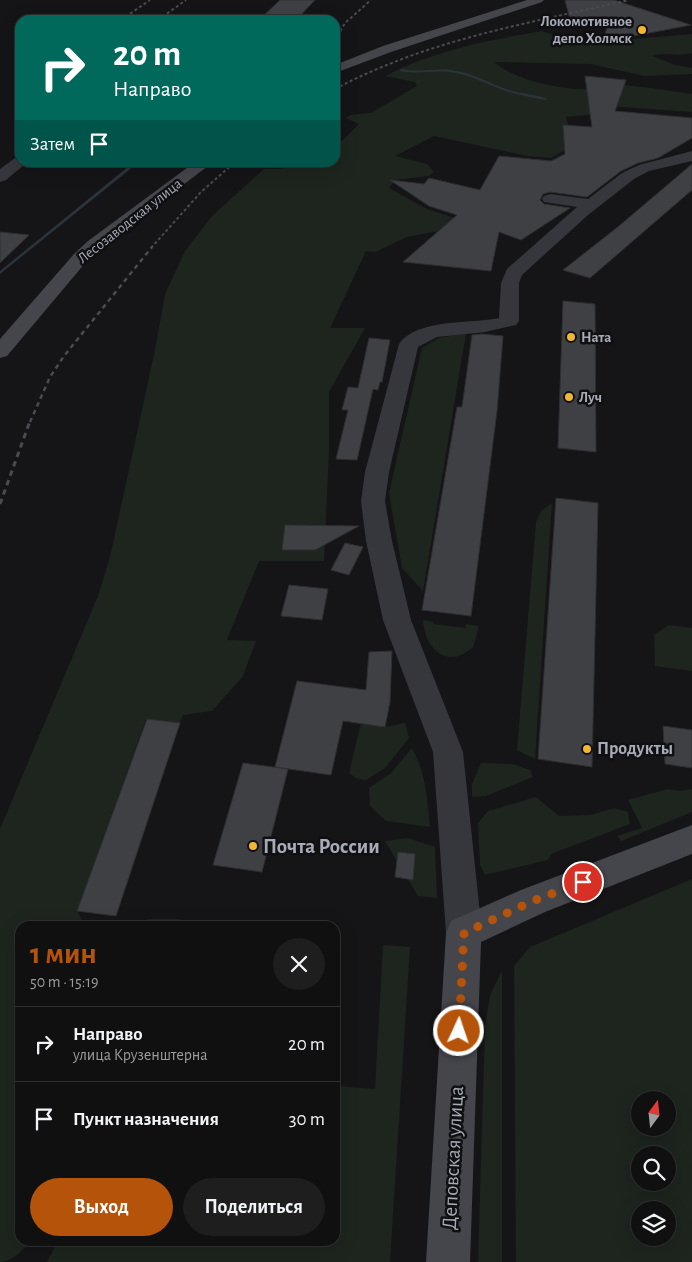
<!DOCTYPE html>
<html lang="ru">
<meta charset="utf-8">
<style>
body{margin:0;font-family:"Alegreya Sans",sans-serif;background:#1e1e1f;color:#f1f3f6;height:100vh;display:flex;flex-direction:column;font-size:19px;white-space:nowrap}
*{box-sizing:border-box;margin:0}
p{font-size:16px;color:#9c9d9f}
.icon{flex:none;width:28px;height:28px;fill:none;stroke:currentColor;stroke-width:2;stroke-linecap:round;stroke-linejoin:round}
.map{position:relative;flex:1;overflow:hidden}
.side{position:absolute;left:15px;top:921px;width:325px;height:325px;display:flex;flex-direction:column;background:#101011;border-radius:15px;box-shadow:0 5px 20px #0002,0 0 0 1px #303031}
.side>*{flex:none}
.hud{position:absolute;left:15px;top:15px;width:325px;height:152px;border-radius:15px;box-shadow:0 5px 20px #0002,0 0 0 1px #303031;background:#00695c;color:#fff;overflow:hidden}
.needle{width:32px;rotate:15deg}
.controls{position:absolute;left:631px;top:1091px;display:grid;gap:10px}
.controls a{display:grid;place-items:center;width:45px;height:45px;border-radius:50%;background:#101011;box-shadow:0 5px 20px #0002,0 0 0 1px #303031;font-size:25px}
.pin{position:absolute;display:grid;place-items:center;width:42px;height:42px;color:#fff;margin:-21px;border:2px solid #fff;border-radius:50%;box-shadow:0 1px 5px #0007}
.me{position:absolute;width:55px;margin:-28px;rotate:3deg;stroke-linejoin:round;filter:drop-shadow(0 0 4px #0008)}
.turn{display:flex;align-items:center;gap:18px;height:105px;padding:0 15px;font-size:22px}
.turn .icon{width:65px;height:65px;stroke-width:2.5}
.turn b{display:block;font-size:35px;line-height:42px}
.then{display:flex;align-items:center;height:48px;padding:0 15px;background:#0003;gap:10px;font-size:19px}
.round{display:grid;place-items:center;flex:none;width:52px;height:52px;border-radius:26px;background:#1e1e1f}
.summary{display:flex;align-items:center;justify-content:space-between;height:85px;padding:0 15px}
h1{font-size:30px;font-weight:600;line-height:38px;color:#b45309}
.primary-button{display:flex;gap:10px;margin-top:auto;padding:10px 15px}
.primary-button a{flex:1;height:58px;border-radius:30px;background:#b45309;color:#fff;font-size:20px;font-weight:600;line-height:58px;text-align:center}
.primary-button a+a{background:#1e1e1f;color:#f1f3f6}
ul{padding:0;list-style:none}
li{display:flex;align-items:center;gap:15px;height:75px;padding:0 15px;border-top:1px solid #303031}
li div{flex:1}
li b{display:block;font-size:19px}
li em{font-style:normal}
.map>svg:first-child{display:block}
.green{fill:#1d251e;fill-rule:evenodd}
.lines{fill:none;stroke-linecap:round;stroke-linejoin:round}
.stream{fill:#2b333b;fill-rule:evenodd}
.building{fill:#3f4044;stroke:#2f2f33}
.street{fill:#36373c;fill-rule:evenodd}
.secondary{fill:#44464c;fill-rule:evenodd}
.rail-far2{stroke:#494b51;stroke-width:2;stroke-dasharray:3 2.5;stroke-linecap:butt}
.rail-far1{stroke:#494b51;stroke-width:2.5;stroke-dasharray:4.5 4;stroke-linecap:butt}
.rail{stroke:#494b51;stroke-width:3;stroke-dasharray:5.5 4.5;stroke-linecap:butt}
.route{stroke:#b45309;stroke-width:9;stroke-dasharray:0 16.2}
.poi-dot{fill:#f2b732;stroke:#101012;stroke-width:2}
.labels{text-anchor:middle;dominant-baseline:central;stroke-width:5;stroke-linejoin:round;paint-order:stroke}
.far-poi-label{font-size:15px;font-weight:bold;fill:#a7abb7;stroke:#101012;text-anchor:start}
.far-street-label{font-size:15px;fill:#a7abb7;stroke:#101012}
.poi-label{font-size:18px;font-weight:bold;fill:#a7abb7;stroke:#101012;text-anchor:start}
.near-poi-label{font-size:21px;font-weight:bold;fill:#a7abb7;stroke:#101012;text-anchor:start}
.near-street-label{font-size:21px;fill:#a7abb7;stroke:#101012}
</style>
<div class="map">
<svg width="692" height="1262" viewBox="0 0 692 1262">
<rect width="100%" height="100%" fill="#151517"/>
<g class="green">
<path d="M542 31 557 36 565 35 593 43 621 38 633 39 692 34V53C679 57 659 52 652 56L675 65 692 68V74L644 76 591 64 494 62C516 81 564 91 593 89 602 88 610 85 619 85 644 86 668 91 692 94V112L608 106 606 113 566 117 573 145 551 158 527 156 434 136 395 156 427 164 434 172 429 176 395 180 389 188 427 209 466 222 459 227 407 237 375 252 366 251 330 328H365L329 392V450L324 561H259L227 640 256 641 243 676 212 711 183 715 180 723 146 719 77 911 85 926H20V1241H30C24 1250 11 1262 0 1262V829L98 596 110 557 155 350 165 294 185 251 212 216 264 169H281L291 163 335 162V148L359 124 346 118 350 115 371 113 417 86 415 82 385 76C434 50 489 40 542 31Z"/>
<path d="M466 333 423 591 402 568 389 493 422 348 439 338Z"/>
<path d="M552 503 551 517 535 759 517 750 536 522 541 511Z"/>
<path d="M423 620 433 622V624L465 628 466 624 479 626 473 647C448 670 425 650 423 620Z"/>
<path d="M669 625 692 628V671L655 666 654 635Z"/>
<path d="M361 723 385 727 405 723 409 738 385 768 366 780 356 778 349 773Z"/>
<path d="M412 748C426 773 427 798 430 827L386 821 370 806 369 788 391 773Z"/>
<path d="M481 763 513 764 530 770 533 777 486 796 472 797V784Z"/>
<path d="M668 789 680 791 692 789V812L621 841 617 836 642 828 628 800Z"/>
<path d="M536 797 559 816 591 815 615 808 628 812 630 824 551 854 548 860 485 875 480 865 478 823 488 811Z"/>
<path d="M408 838 435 847 437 898 418 896 385 841Z"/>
<path d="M692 879V1262H516L514 966 530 947ZM640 1100H668V1128H640ZM640 1155H668V1182H640ZM640 1210H668V1238H640Z"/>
<path d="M148 919H180L183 926H141Z"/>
<path d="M383 945 410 947 390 1262H47L58 1241H335V1086L375 1089Z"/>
<path d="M502 970V1262H478L485 1027 490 996Z"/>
</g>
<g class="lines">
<g class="stream">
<path d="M401 69C418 73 434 68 451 70 472 72 490 84 509 90 521 94 535 94 547 99L545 100C531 97 516 95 503 90 487 84 472 76 455 73 436 69 418 75 400 71Z"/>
<path d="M134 162H139L0 274V271Z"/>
</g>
</g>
<g class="building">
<path d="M280 0H315L296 20H259Z"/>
<path d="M565 0H614L691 25 602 42 607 28 569 16Z"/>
<path d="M585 76 626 80 615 111 692 118V138L658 158 638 163 621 171 587 197 550 192 543 194 540 200 544 204 570 208 521 240 499 232 491 271 403 262 457 215 429 206 390 180 424 184 429 178 480 190 499 156 551 161 565 154 563 125 592 127Z"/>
<path d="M692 164V190L590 278 563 270 619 226Z"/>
<path d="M0 232 29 235 0 263Z"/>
<path d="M563 301 595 304 596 452 558 448Z"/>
<path d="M482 334 503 336 497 411 471 616 422 610 457 407H462L472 335Z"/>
<path d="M369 338 390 340 382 382H380L378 390 373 389 357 460 336 459 348 410H342L348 387 358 388Z"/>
<path d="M556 498 598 503 592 767 538 759Z"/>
<path d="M285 525 359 526 315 550H282Z"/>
<path d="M345 543 363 547 349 575 331 570Z"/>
<path d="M289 585 328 589 322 620 281 616Z"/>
<path d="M392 651 390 702 385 727 343 721 331 775 275 767 297 681 366 690 369 652Z"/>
<path d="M147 719 180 723 116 916 77 911Z"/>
<path d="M663 726 692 730V768L665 764Z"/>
<path d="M243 763 288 769 262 872 213 865Z"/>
<path d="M398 852 415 854 413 880 395 877Z"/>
</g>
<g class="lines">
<g class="street">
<path d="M692 151V161L649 171 634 179 588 215 522 275 519 283V321L516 325 485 332 437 337 418 347 389 472 385 501 392 541 411 620 463 752 482 933 477 945 464 950 451 945 446 933 433 752 383 620 366 541 361 501 365 472 399 344C417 318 472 324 499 318L501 283 507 269 577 207 544 202 542 199 544 196 550 194 588 199 622 173 639 165Z"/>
<path d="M20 156V162H27L25 164 6 180 0 182V169L15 158Z"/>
</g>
<g class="secondary">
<path d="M527 0H544L542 2 391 52 335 73V65L383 46Z"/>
<path d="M195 162H213L100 249 86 262 7 356 0 358V339L74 254 88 241Z"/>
<path d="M692 825V854L545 912 481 942 470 1262H426L446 933 451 921 521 890Z"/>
</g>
<g class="rail-far2">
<path d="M121 20 150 0"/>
<path d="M158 20 186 0"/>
<path d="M335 41 345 23 371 0"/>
<path d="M335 89C430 39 526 24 629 0"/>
<path d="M151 248 201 192 235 162"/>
</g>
<path class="rail-far1" d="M30 422 50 377 64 356 152 247"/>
<path class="rail" d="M0 504 30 421"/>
</g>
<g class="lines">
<path class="route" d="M459 1031 464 933 533 901 583 882"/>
</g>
<g class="poi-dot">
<circle cx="642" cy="30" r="5"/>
<circle cx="571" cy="337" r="5"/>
<circle cx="569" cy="397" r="5"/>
<circle cx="587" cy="749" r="5"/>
<circle cx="253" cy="846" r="5"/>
</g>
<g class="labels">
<g class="far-poi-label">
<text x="632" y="21" text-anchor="end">Локомотивное<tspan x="632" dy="17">депо Холмск</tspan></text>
<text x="581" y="337">Ната</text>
<text x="579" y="397">Луч</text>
</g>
<g class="far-street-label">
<text transform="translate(130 221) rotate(-38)">Лесозаводская улица</text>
</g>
<g class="poi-label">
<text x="597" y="749">Продукты</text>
</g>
<g class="near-poi-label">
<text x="263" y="846">Почта России</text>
</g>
<g class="near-street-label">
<text transform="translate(453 1158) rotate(-87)">Деповская улица</text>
</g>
</g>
</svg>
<div class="controls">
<a><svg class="needle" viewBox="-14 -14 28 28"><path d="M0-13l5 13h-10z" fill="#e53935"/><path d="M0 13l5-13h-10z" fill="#9c9d9f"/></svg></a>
<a><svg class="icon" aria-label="search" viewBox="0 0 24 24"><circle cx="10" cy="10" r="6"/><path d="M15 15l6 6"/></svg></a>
<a><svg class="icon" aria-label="layers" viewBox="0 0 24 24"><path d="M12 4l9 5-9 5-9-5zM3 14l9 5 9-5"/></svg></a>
</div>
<div class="pin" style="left:583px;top:882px;background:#d93025"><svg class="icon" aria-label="arrive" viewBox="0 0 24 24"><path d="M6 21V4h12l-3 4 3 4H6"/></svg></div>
<svg class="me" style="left:459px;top:1031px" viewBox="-20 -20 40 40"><circle r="17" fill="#b45309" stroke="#fff" stroke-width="3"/><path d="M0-11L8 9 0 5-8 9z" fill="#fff"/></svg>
<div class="hud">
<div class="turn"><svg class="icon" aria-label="right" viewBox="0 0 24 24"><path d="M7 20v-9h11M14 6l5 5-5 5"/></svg><div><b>20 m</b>Направо</div></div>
<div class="then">Затем<svg class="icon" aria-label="arrive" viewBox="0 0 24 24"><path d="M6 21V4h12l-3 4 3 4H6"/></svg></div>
</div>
<section class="side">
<div class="summary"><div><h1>1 мин</h1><p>50 m · 15:19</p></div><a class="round"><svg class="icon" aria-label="close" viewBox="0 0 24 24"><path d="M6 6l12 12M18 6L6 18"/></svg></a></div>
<ul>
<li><svg class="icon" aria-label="right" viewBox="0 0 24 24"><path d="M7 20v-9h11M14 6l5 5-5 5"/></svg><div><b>Направо</b><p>улица Крузенштерна</p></div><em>20 m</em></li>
<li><svg class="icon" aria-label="arrive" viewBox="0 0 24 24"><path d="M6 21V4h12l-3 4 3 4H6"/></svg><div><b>Пункт назначения</b></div><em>30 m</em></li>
</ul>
<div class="primary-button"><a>Выход</a><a>Поделиться</a></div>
</section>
</div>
